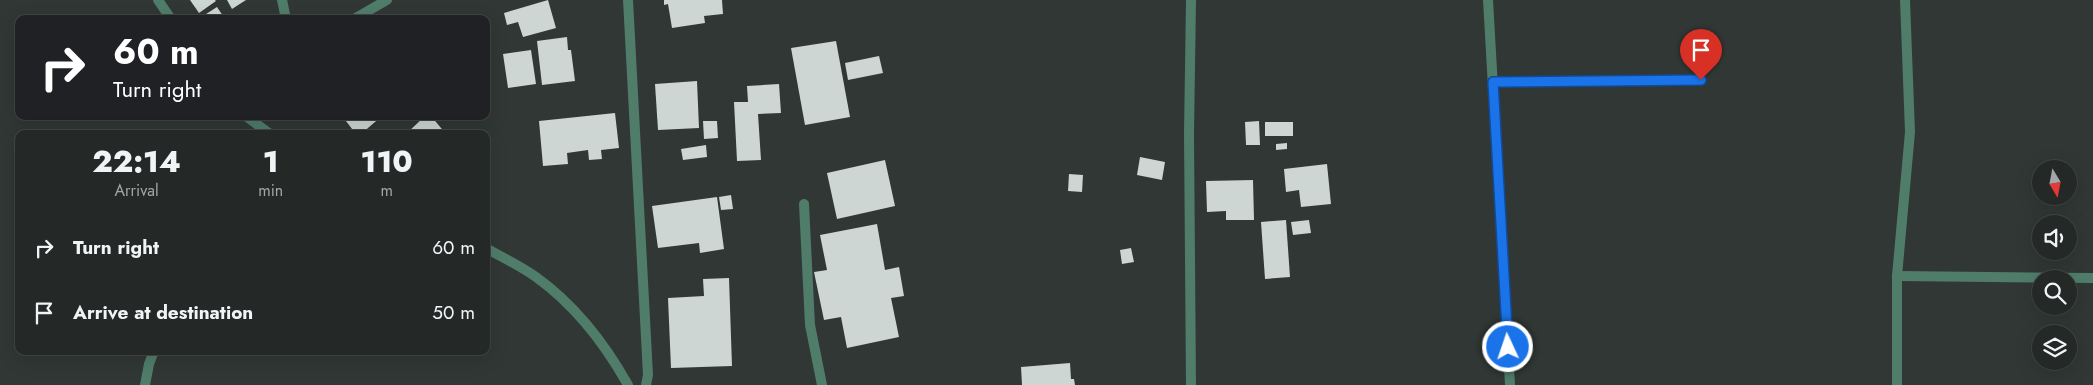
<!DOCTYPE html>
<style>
body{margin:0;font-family:Jost,sans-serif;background:#2c312f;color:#f1f3f6;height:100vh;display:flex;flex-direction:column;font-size:19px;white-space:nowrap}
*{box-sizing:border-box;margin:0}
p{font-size:16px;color:#a3a6a7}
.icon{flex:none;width:28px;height:28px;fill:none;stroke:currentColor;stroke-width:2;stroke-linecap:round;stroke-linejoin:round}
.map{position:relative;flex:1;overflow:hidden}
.drawer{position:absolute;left:15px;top:130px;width:475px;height:225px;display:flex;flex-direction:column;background:#242927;border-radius:10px;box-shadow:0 5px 20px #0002,0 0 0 1px #414544}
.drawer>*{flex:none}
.banner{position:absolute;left:15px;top:15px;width:475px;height:105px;border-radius:10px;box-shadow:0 5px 20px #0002,0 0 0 1px #414544;background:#202124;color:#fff;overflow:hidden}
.needle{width:32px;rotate:170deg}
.controls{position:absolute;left:2032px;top:160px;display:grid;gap:10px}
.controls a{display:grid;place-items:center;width:45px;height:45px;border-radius:50%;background:#242927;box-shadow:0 5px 20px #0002,0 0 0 1px #414544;font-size:25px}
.pin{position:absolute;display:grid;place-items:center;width:42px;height:42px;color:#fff;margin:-51px -21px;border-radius:50% 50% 50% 0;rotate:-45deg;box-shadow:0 0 5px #0007}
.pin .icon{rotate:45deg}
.me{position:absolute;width:55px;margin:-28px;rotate:357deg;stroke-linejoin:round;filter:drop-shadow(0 0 4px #0008)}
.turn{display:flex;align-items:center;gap:18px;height:105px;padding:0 15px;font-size:22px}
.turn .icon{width:65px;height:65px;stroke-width:2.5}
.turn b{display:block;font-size:35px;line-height:42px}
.eta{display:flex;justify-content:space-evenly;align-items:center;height:85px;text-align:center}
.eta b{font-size:30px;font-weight:800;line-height:35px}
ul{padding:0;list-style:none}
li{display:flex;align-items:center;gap:15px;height:65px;padding:0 15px}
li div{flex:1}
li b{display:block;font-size:19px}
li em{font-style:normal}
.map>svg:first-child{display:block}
.building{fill:#cdd6d2}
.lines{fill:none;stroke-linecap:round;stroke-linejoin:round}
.street{stroke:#507c6a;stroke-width:10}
.route-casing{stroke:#114b97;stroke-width:12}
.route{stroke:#1a73e8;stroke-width:9}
</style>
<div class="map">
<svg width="2093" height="385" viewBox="0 0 2093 385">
<rect width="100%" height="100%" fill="#303734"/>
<g class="building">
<path d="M190 0H215L216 1 199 13Z"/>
<path d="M227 0H246L232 9Z"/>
<path d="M548 0 556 28 523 37 518 22 507 25 504 13Z"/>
<path d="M664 0H722L723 14 704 16 705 23 672 28 668 4 664 5Z"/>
<path d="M217 7 225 19H204L203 16Z"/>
<path d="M567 37 568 50H571L575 81 542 85 537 41Z"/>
<path d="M836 41 850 117 805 125 791 48Z"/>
<path d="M531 50 536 84 508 88 503 54Z"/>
<path d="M879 56 883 73 848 80 845 63Z"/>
<path d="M697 81 699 128 658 130 655 84Z"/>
<path d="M779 84 781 113 758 114 761 160 737 161 734 102H748L747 86Z"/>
<path d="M615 113 619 148 601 150 602 159 589 160 588 150 567 153 568 164 543 166 539 121Z"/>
<path d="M342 116H382L361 134H356Z"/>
<path d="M425 116H431L446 134H406Z"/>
<path d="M703 121H717L718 138 704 139Z"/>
<path d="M1259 121 1260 145H1246L1245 122Z"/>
<rect x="1265" y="122" width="28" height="14"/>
<path d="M1287 143V149L1276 150V144Z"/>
<path d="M706 145 707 157 683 160 681 149Z"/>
<path d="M1140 157 1165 162 1162 180 1137 175Z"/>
<path d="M885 160 895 206 837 219 827 173Z"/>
<path d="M1327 164 1331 204 1301 207 1299 190 1286 192 1284 169Z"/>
<path d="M1069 174 1083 175 1082 192 1068 191Z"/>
<path d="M1253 180 1254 220H1226V211L1207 212 1206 181Z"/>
<path d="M731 195 733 209 721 210 719 197Z"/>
<path d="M717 197 724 249 700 253 699 243 658 248 652 206Z"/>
<path d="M1286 220 1290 277 1265 279 1261 222Z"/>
<path d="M1309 220 1311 233 1293 235 1291 222Z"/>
<path d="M877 224 885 270 899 267 904 296 891 298 899 337 847 348 841 317 824 320 814 272 827 270 820 235Z"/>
<path d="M1131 248 1134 262 1122 264 1120 250Z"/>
<path d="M729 278 732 366 671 368 668 298 704 296 703 279Z"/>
<path d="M1070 363 1071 379H1074L1075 385H1022L1021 367Z"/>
</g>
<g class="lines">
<g class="street">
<path d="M158 0 171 19"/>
<path d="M282 0 286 19"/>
<path d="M628 0 648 375 646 385"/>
<path d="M1191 0 1189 134 1191 385"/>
<path d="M1488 0 1510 385"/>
<path d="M354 19 387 0"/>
<path d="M1493 82 1701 80"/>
<path d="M246 116 270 134"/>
<path d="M804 204 810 325 822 385"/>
<path d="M486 248C503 258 521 266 536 277 575 305 605 344 628 385"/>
<path d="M1897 276 2093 278"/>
<path d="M145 385 149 364 154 351"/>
<path d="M1897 385V276L1910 132 1905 0"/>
</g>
</g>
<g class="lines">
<defs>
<path id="route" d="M1508 347 1493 82 1701 80"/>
</defs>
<use href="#route" class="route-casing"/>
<use href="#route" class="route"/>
</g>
</svg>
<div class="controls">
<a><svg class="needle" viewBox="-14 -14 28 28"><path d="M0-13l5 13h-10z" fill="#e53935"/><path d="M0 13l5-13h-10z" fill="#a3a6a7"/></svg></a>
<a><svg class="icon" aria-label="sound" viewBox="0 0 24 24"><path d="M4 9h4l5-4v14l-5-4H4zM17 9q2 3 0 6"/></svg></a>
<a><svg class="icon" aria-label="search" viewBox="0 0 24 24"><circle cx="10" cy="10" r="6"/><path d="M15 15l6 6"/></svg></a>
<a><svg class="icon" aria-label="layers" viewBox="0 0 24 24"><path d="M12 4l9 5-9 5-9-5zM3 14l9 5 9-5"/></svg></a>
</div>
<div class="pin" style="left:1701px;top:80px;background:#d93025"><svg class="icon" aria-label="arrive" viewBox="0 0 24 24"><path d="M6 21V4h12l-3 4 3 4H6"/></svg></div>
<svg class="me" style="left:1508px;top:347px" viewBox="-20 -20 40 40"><circle r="17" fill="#1a73e8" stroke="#fff" stroke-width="3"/><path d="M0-11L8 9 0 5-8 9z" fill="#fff"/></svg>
<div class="banner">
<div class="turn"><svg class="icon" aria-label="right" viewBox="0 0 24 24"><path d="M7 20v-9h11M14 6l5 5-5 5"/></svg><div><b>60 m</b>Turn right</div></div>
</div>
<section class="drawer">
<div class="eta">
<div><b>22:14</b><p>Arrival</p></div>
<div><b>1</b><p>min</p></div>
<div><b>110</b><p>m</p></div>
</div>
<ul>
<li><svg class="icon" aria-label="right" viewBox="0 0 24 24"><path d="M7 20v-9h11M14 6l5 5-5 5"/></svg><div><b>Turn right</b></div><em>60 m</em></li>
<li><svg class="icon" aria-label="arrive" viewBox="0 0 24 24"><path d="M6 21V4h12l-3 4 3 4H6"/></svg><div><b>Arrive at destination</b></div><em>50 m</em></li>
</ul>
</section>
</div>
